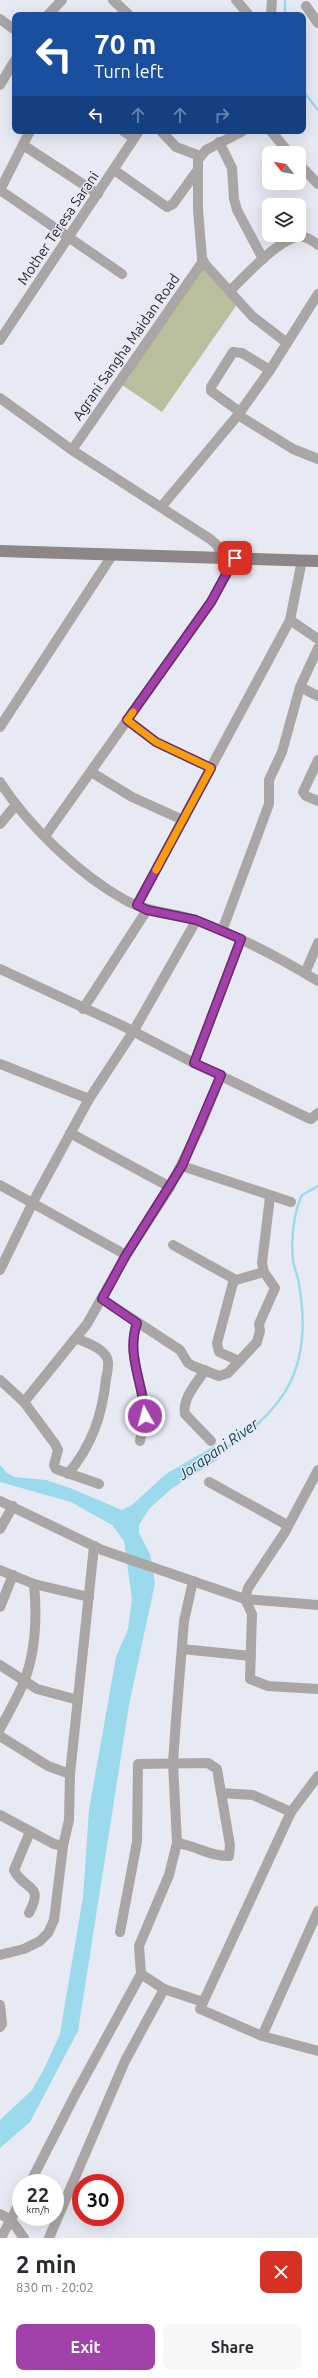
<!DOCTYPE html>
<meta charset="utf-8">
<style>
body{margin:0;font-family:Ubuntu,sans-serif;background:#f7f7f7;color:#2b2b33;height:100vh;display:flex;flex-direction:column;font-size:15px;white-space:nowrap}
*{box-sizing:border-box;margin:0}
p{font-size:13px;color:#7c7c81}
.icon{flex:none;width:22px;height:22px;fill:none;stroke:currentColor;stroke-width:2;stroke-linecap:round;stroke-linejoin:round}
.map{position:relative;height:2238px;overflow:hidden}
.side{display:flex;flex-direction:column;background:#fff;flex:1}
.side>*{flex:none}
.hud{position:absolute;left:12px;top:12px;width:294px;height:122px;border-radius:8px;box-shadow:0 4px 16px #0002;background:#1a4fa0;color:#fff;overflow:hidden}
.needle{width:26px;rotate:301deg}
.fabs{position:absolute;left:262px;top:146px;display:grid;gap:8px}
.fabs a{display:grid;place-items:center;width:44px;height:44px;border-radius:8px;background:#fff;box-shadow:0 4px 16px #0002;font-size:20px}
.speed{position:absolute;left:12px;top:2174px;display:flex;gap:8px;font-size:20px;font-weight:700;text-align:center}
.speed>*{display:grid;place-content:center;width:52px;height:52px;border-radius:50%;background:#fff;box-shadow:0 4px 16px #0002;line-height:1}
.speed small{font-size:10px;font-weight:400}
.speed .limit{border:6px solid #d22;background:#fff;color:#111}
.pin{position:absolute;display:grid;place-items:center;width:34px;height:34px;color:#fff;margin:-17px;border-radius:8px;box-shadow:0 2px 6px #0006}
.me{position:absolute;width:44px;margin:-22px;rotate:353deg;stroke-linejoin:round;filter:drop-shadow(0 0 3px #0008)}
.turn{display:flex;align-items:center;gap:14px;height:84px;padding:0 16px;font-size:18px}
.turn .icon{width:52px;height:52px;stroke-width:2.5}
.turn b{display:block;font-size:28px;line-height:34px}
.lanes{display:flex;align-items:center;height:38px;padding:0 16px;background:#0003;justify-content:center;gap:20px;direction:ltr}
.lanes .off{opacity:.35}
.round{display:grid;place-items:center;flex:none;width:42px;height:42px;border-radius:8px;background:#f7f7f7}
.headline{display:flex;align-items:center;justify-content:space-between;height:68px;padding:0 16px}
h1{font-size:24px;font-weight:700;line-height:30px}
.action{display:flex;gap:8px;margin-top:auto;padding:8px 16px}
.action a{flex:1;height:46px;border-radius:8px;background:#a241a9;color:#fff;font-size:16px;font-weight:700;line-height:46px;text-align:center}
.action a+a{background:#f7f7f7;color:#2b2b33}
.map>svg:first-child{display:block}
.green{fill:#b9be9c}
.water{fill:#9bd9ed}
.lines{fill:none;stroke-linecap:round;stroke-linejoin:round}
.stream{stroke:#9bd9ed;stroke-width:2.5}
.minor{stroke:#aba6a6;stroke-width:10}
.secondary{stroke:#8d8586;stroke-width:12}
.route-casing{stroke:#692a6e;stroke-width:10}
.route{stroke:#a241a9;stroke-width:7}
.slow{stroke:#f59e0b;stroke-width:7}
.labels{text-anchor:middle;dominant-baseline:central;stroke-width:3;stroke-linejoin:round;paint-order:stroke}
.street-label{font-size:14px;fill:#242529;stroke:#e7e9f3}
.water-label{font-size:15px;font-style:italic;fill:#0e4453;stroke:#e7e9f3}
</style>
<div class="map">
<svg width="318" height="2238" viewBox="0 0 318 2238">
<rect width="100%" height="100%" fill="#e7e9f3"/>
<path class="green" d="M203 267 238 303 162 412 122 385Z"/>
<path class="water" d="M214 1446 217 1460 171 1489 149 1509 139 1525V1533L150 1554 155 1583 129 1705 78 2031 30 2122 0 2148V2120L32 2090 44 2069 60 2034 83 1897 89 1810 116 1657 128 1629 132 1599 124 1541 112 1525 71 1502 0 1482V1465L7 1473 14 1477 46 1480 70 1488 122 1510 132 1505 166 1474Z"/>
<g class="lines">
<g class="stream">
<path d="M285 15V0"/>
<path d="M303 91 318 110"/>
<path d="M213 1457C285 1411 314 1370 299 1284 298 1276 294 1268 293 1260 291 1240 293 1214 302 1195L318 1186"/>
</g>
<g class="minor">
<path d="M113 0 129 15"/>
<path d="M236 0 249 15"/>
<path d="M306 6 318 23"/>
<path d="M48 15 62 0"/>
<path d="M271 15 272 0"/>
<path d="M0 19 15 30"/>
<path d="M0 85 15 60"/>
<path d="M30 131 0 190 122 274"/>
<path d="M123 131 134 138"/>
<path d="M161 131 176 147 200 156"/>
<path d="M243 131 206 150 198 160V210L202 258 205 264 252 316 287 343"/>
<path d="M271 131 289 153"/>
<path d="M219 142 232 168 234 199 237 210 263 259"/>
<path d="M23 145 98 194"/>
<path d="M299 164 318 184"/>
<path d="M114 170 167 207 173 204 197 171"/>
<path d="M230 291C245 276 275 243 296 237 304 235 312 240 318 245"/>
<path d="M0 340 139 131"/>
<path d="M0 398 72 450 210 539 217 545 223 558"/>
<path d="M240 412 211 391V387L233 352 242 353 270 370"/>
<path d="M238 415 293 449 318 459"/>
<path d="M72 450 203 261"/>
<path d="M162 506 238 415 270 370 318 294"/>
<path d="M290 620 318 639"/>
<path d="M300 687 318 696"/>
<path d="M127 720 156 742 211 768"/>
<path d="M0 727 113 554"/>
<path d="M318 760 303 792 306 796 318 801"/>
<path d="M91 772 132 797 183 820"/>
<path d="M0 782C28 826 80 875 125 900 148 913 174 912 198 921 240 937 280 958 318 981"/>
<path d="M0 824 15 806"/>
<path d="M45 836 211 602 235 558"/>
<path d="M137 905 290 620 302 560"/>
<path d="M222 931 269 804V780L282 752 300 687 318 648"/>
<path d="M0 969 121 1025 194 1063 306 1117 311 1119 318 1113"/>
<path d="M305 973 318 943"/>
<path d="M83 1009 147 910"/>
<path d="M194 1063 241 939"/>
<path d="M0 1064 89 1099"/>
<path d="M70 1133 170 1187"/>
<path d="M182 1166 291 1202"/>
<path d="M0 1185 126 1255"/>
<path d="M173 1245 236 1280"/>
<path d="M0 1270 33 1202 89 1099 133 1032 196 921"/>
<path d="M102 1299 180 1350 188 1363 193 1366 219 1376 228 1373 257 1342 260 1331 259 1324 275 1288 264 1272 262 1263 270 1197"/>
<path d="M137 1323C127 1352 140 1375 144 1404 146 1417 142 1429 140 1441"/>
<path d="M239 1361 219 1352 217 1343 233 1283 236 1280 264 1272"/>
<path d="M205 1370C197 1383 182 1398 185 1414L211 1441"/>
<path d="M0 1380 24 1402 55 1444 58 1450 54 1465 56 1469 99 1484"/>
<path d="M24 1402 87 1324 126 1255 170 1187 200 1127 221 1075"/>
<path d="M318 1470 285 1532 248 1588 245 1599 252 1614 250 1679 268 1686 318 1689"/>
<path d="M68 1474C92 1445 102 1416 106 1379 107 1373 110 1363 107 1358 102 1347 86 1343 76 1338"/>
<path d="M209 1482 287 1525"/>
<path d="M0 1501 102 1550 245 1599 318 1605"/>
<path d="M0 1529 13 1506"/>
<path d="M0 1570 34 1584 89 1597"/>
<path d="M0 1607 13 1575"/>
<path d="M182 1649 251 1656"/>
<path d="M0 1665 37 1689 78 1700"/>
<path d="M0 1729C8 1714 17 1698 24 1682 36 1651 37 1616 34 1584"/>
<path d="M0 1736 48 1766 70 1774"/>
<path d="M318 1776 291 1812 200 2009 262 2036 318 2051"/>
<path d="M221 1793 253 1795 291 1812"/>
<path d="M0 1815 54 1844 63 1846"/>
<path d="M29 1913C45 1883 24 1891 14 1870L30 1832"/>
<path d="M120 1932 137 1842 138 1764 208 1763 217 1769 230 1845 229 1856C211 1857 195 1845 177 1843"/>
<path d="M0 1955 24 1949 40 1941 48 1933 54 1920 63 1846 69 1820 70 1774 94 1546"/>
<path d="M141 1974 164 1989 203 2002"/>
<path d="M0 2005 2 2024 0 2027"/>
<path d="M262 2036 318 1911"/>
<path d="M30 2183 75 2095 141 1974 139 1946 169 1875 177 1843 173 1763 176 1720 184 1621 193 1581"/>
<path d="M0 2214 11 2220 24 2238"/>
<path d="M1 2238 21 2200"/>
<path d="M49 2238 125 2061 164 1989"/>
</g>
<path class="secondary" d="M0 551 318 561"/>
</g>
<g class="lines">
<defs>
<path id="route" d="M145 1416C143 1382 126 1355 137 1323L102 1299 126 1255 182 1166 221 1075 194 1063 241 939 196 920 147 910 137 905 211 768 156 742 127 720 211 602 235 558"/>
</defs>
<use href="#route" class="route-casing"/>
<use href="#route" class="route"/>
<path class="slow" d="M133 712 127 720 156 742 211 768 156 870"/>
</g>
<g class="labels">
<g class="street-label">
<text transform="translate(58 228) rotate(-56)">Mother Teresa Sarani</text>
<text transform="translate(126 347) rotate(-55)">Agrani Sangha Maidan Road</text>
</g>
<g class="water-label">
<text transform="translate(218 1449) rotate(-35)">Jorapani River</text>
</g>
</g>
</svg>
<div class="fabs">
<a><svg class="needle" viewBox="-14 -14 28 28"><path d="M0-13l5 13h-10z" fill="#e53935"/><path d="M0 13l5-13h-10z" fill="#7c7c81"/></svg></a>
<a><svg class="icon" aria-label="layers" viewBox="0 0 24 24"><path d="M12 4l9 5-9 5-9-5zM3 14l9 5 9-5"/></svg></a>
</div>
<div class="speed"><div>22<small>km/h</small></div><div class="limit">30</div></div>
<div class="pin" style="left:235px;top:558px;background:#d93025"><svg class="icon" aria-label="arrive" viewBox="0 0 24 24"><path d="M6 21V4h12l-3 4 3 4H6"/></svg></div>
<svg class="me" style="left:145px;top:1416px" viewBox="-20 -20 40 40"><circle r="17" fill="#a241a9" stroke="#fff" stroke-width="3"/><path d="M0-11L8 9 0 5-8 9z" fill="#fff"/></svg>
<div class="hud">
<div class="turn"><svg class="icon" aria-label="left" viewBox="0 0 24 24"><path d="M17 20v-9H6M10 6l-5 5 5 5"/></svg><div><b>70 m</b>Turn left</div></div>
<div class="lanes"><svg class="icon" aria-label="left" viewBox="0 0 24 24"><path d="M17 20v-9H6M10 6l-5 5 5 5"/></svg><svg class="icon off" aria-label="ahead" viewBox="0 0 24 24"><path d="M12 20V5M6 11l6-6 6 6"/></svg><svg class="icon off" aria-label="ahead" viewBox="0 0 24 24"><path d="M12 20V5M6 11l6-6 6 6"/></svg><svg class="icon off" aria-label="right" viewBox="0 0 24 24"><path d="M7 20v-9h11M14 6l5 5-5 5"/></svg></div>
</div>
</div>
<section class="side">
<div class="headline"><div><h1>2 min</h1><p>830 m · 20:02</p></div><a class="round" style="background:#d93025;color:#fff"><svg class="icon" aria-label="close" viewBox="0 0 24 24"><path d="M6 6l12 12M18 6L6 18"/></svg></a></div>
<div class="action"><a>Exit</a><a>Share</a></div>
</section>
